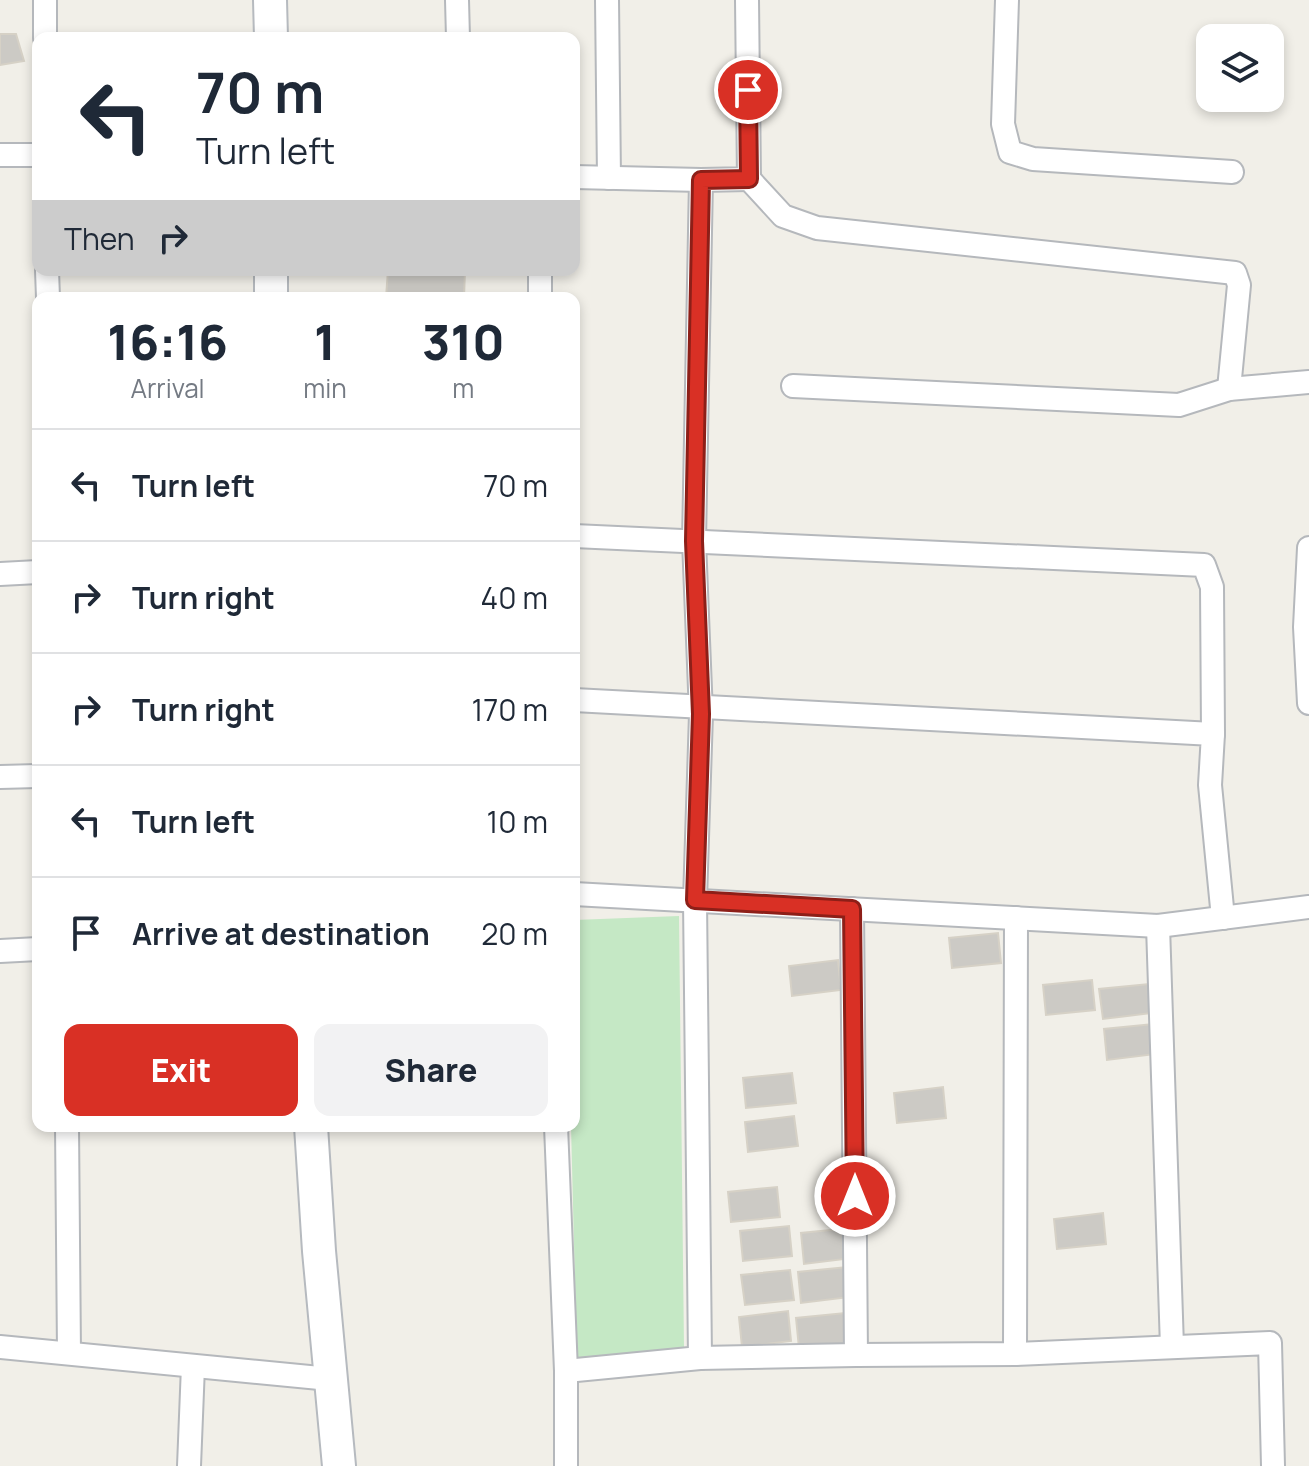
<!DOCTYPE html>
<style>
body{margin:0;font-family:Manrope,sans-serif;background:#f2f2f3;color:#1f2937;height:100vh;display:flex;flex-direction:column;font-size:30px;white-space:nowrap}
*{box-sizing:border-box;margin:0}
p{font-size:26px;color:#747a83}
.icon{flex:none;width:44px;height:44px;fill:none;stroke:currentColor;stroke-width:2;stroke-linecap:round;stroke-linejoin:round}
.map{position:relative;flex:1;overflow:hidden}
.sheet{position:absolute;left:32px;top:292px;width:548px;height:840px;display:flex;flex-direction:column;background:#fff;border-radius:16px;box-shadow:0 4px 12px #0003}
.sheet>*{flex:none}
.guide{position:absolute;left:32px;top:32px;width:548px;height:244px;border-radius:16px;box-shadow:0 4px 12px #0003;background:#fff;color:#1f2937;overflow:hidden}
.tools{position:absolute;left:1196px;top:24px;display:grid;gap:16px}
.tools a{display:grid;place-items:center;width:88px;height:88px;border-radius:16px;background:#fff;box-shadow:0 4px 12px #0003;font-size:40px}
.pin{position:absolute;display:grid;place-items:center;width:68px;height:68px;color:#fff;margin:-34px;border:4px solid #fff;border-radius:50%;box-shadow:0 2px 8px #0007}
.me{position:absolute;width:88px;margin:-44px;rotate:0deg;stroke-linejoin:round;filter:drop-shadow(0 0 6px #0008)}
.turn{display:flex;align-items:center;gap:28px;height:168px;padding:0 32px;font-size:36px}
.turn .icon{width:104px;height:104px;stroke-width:2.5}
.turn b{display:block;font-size:56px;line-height:68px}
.then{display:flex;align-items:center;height:76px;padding:0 32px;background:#0003;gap:16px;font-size:30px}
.eta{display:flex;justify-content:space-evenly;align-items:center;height:136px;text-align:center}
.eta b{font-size:48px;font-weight:800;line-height:56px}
.action{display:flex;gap:16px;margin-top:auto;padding:16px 32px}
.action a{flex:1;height:92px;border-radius:16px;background:#d93025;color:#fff;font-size:32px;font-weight:800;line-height:92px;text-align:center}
.action a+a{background:#f2f2f3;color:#1f2937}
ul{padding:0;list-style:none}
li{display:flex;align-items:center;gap:24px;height:112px;padding:0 32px;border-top:2px solid #e0e1e3}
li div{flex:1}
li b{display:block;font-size:30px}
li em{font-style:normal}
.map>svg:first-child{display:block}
.green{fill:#c5e8c5}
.building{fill:#cccac5;stroke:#d6d1c6;stroke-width:2}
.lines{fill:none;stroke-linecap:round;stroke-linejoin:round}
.street-casing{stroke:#b5b8bc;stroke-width:26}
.secondary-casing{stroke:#b6babf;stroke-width:36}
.street{stroke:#fff;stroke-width:22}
.secondary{stroke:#fff;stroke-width:32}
.route-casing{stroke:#8d1f18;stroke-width:20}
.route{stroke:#d93025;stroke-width:14}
</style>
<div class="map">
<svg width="1309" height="1466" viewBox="0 0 1309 1466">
<rect width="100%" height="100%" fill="#f1efe8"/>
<path class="green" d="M679 916 684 1348 577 1361 571 1126H574V920Z"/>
<g class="building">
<path d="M0 34H16L24 61 0 65Z"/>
<path d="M388 270H465L464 298H386Z"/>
<path d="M998 933 1001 963 952 968 949 938Z"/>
<path d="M838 960 841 990 792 996 789 966Z"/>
<path d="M1092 980 1095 1010 1046 1015 1043 985Z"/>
<path d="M1149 984 1152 1013 1103 1019 1099 989Z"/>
<path d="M1153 1024 1156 1054 1107 1060 1104 1029Z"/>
<path d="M792 1073 796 1103 746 1108 743 1078Z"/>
<path d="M943 1087 946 1118 897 1123 894 1093Z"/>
<path d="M794 1116 798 1146 748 1152 745 1122Z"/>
<path d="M777 1187 780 1217 731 1222 728 1192Z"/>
<path d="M1103 1213 1106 1244 1057 1249 1054 1219Z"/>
<path d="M789 1226 792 1256 743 1261 740 1231Z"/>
<path d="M850 1228 853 1258 804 1264 801 1233Z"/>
<path d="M847 1267 850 1297 801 1303 798 1272Z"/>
<path d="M790 1270 794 1300 745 1305 741 1275Z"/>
<path d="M788 1311 791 1341 742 1347 739 1317Z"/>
<path d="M845 1313 849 1343 799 1348 796 1318Z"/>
</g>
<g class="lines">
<defs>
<g id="street">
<path d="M45 0V38"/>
<path d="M457 0 458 38"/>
<path d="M607 0 609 178"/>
<path d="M1007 0 1003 124 1010 152 1033 159 1232 172"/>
<path d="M0 155H38"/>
<path d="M574 177 701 180 749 179 747 0"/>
<path d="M749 179 783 216 817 228 1235 273 1239 285 1229 389"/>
<path d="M47 270 48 298"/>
<path d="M540 298V270"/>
<path d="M793 386 1179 405 1229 389 1309 382"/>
<path d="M574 536 1204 565 1212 587 1213 734"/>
<path d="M1309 548 1305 627 1309 703"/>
<path d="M0 574 38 572"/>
<path d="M574 700 1213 734 1210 785 1223 918"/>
<path d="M0 777 38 776"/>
<path d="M574 894 1158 926 1309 907"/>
<path d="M1158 926 1172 1347"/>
<path d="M0 951 38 949"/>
<path d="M67 1126 69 1353"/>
<path d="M556 1126 566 1371V1466"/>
<path d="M0 1347 330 1379"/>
<path d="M1015 1354 1270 1343 1273 1466"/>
<path d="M856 1355 1015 1354 1016 918"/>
<path d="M700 1358 856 1355 852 909"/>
<path d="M566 1371 700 1358 695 900 701 714 694 541 701 180"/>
<path d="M189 1466 193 1366"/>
</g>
<g id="secondary">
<path d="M270 0 271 38"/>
<path d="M271 270V298"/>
<path d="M311 1126 319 1251 339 1466"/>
</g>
</defs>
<use href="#street" class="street-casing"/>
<use href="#secondary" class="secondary-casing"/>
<use href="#street" class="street"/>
<use href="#secondary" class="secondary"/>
</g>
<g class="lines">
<defs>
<path id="route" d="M748 90 749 179 701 180 694 541 701 714 695 900 852 909 855 1196"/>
</defs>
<use href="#route" class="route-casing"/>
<use href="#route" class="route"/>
</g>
</svg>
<div class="tools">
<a><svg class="icon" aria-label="layers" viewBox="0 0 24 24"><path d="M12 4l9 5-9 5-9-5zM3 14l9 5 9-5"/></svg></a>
</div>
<div class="pin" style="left:748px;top:90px;background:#d93025"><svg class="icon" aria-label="arrive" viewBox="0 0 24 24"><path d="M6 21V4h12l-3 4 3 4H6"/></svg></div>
<svg class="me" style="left:855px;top:1196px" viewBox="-20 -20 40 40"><circle r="17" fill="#d93025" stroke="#fff" stroke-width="3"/><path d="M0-11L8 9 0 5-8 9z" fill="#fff"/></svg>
<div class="guide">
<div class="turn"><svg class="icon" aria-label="left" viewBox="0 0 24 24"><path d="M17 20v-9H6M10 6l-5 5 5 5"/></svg><div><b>70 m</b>Turn left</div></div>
<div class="then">Then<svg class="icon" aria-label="right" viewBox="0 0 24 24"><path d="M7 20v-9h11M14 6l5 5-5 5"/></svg></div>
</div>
<section class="sheet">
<div class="eta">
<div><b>16:16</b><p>Arrival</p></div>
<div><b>1</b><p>min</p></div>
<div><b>310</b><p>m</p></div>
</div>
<ul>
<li><svg class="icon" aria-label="left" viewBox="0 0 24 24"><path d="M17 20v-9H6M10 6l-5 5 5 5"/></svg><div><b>Turn left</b></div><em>70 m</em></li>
<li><svg class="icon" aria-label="right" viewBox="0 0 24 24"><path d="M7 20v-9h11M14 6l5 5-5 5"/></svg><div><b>Turn right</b></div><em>40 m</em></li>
<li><svg class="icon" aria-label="right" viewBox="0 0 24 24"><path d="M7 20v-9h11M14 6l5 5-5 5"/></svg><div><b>Turn right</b></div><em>170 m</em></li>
<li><svg class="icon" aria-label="left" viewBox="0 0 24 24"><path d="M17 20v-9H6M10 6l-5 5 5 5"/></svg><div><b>Turn left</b></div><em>10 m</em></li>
<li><svg class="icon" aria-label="arrive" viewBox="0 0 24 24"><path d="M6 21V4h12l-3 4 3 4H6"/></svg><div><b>Arrive at destination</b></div><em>20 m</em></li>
</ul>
<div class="action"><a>Exit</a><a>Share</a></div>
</section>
</div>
